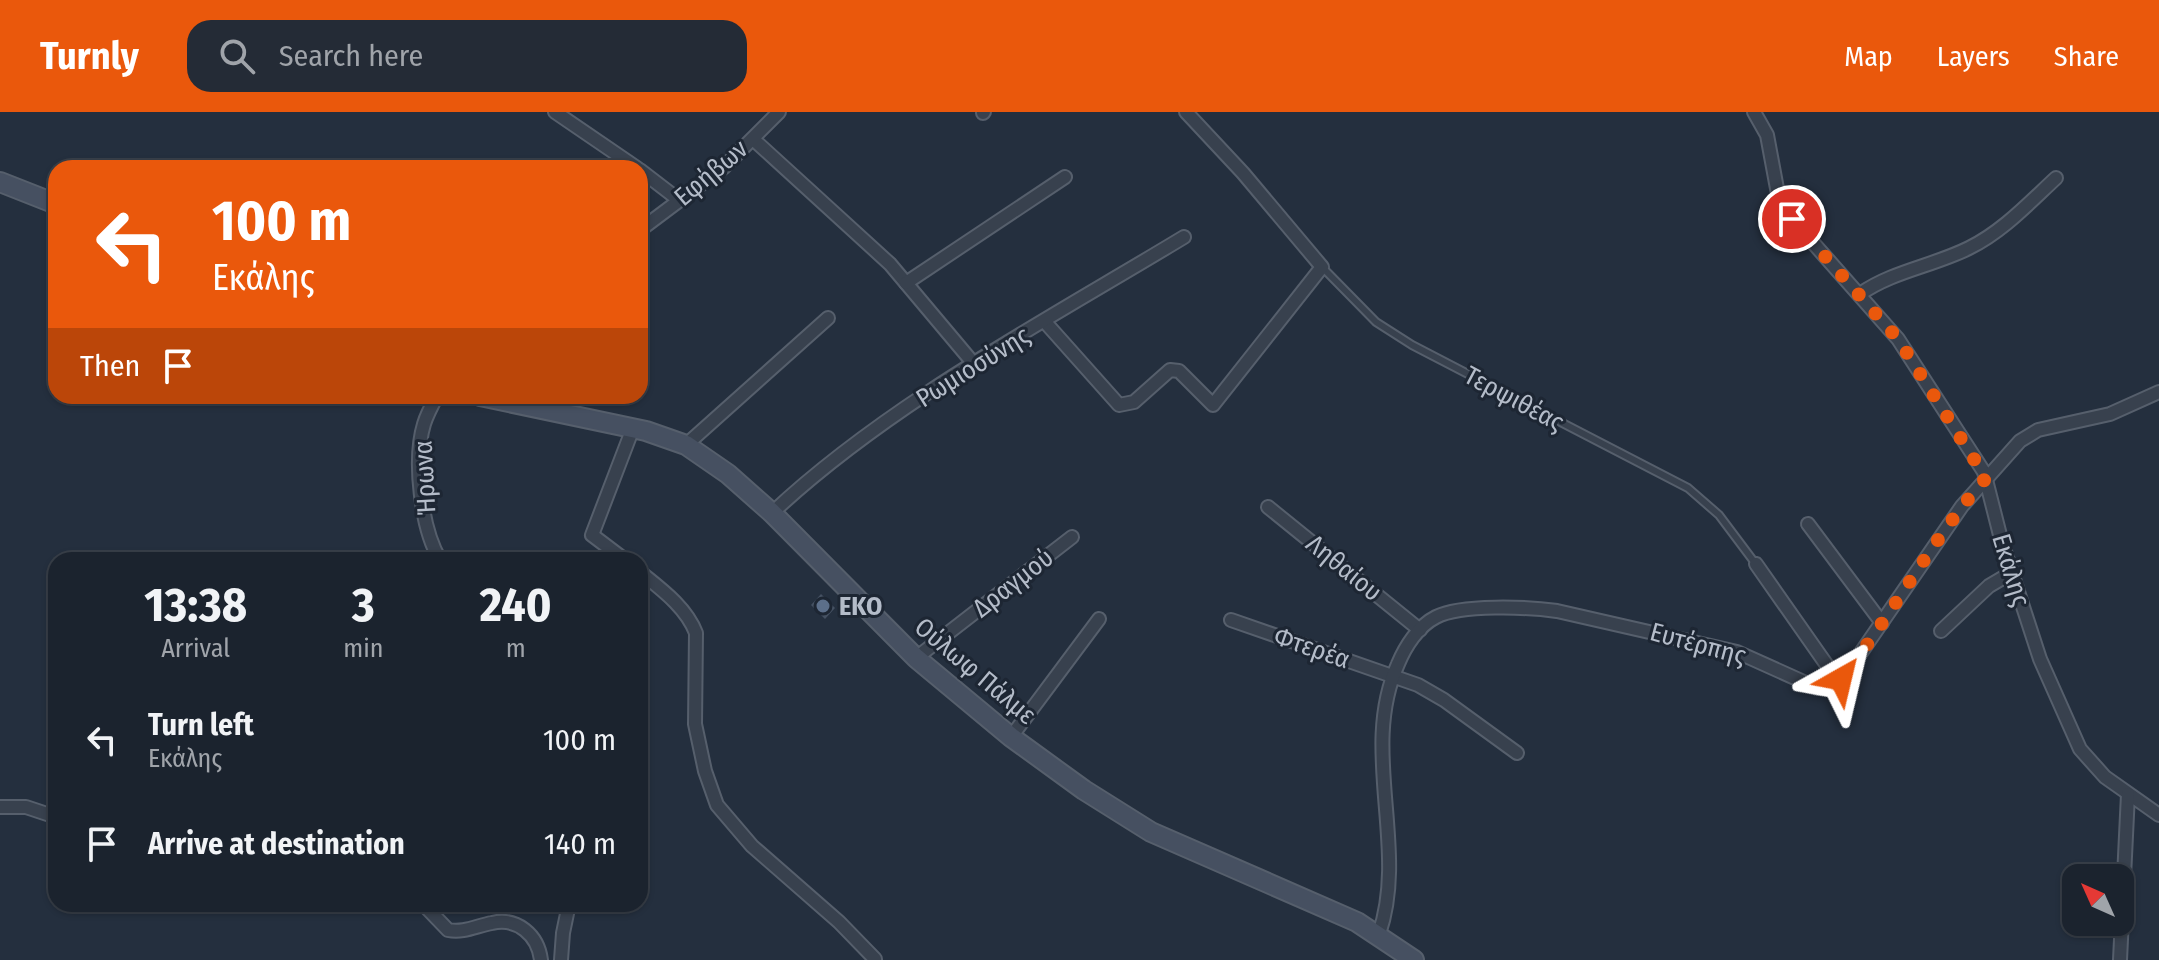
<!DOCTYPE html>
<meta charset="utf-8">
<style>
body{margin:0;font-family:"Fira Sans Condensed",sans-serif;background:#242b36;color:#f1f3f6;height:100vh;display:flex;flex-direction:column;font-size:30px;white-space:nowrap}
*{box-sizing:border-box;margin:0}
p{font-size:26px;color:#a0a4aa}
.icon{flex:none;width:44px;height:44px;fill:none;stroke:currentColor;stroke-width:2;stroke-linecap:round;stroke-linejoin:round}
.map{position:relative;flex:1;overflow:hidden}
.sheet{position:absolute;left:48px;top:440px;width:600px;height:360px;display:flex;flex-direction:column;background:#1b232e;border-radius:24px;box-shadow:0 2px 6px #0004,0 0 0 2px #39404a}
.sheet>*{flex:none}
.hud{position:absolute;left:48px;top:48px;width:600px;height:244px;border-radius:24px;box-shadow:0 2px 6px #0004,0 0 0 2px #39404a;background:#ea580c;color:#fff;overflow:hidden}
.needle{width:52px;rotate:315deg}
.controls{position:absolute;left:2062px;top:752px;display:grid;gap:16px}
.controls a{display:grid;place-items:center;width:72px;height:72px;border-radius:16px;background:#1b232e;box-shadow:0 2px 6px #0004,0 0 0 2px #39404a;font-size:40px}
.pin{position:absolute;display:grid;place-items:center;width:68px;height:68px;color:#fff;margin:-34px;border:4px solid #fff;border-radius:50%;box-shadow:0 2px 8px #0007}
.me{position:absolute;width:88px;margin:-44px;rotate:37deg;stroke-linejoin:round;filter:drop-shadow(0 0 6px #0008)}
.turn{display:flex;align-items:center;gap:28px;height:168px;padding:0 32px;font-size:36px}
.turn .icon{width:104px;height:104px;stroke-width:2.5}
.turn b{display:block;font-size:56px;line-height:68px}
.then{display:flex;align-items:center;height:76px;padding:0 32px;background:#0003;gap:16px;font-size:30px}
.eta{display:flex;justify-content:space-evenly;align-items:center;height:136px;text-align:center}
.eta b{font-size:48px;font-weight:700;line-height:56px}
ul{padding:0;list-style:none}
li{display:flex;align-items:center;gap:24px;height:104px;padding:0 32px}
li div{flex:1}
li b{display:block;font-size:30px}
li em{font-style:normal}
header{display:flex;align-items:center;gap:48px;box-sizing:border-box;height:112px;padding:0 40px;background:#ea580c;color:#fff}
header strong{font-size:38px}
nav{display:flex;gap:44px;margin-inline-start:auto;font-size:28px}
.search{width:560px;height:72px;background:#242b36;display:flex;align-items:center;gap:20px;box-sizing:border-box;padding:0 28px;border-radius:24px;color:#a0a4aa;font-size:30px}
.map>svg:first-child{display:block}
.building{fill:#455162}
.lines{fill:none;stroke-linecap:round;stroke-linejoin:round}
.lane-casing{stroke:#565f6c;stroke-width:10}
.street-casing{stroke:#565f6c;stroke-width:16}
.secondary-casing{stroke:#565f6c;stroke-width:22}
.lane{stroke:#38414e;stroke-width:6}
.street{stroke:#38414e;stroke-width:12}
.secondary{stroke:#465061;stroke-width:18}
.route{stroke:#ea580c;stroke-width:14;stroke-dasharray:0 25.2}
.service-dot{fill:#5c6f8a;stroke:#1d2633;stroke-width:3}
.labels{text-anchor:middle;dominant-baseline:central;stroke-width:6;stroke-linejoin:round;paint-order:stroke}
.street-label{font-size:26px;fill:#b4bcc9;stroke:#1d2633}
.poi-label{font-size:26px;font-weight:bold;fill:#b4bcc9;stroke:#1d2633;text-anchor:start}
</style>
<header>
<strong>Turnly</strong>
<div class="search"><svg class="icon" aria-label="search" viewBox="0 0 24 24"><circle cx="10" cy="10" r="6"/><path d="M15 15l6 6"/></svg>Search here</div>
<nav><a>Map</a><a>Layers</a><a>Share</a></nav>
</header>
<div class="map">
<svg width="2159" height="848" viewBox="0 0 2159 848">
<rect width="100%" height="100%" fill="#242f3e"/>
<path class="building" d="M821 482 835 496 825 507 811 493Z"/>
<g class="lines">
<defs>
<path id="lane" d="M1322 155 1376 210 1412 233 1688 376 1719 403 1755 451"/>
<g id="street">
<path d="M555 0 637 56"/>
<path d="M1754 0 1767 23 1778 82 1792 107 1898 227 1984 360 2001 427 2040 547 2080 637 2105 665 2159 703"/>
<path d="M983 1 984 0"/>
<path d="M753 27 890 152 974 252"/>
<path d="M640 58 679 88"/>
<path d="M640 118 724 55 779 0"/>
<path d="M906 171 1065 65"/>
<path d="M1860 182C1893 159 1933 154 1969 136 2002 120 2029 91 2056 66"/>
<path d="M1045 210 1119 293 1134 290 1170 258 1179 259 1213 293 1322 155 1243 61 1186 0"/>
<path d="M437 284C432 293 427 302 424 312 413 348 421 416 440 448"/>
<path d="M686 333 828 206"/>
<path d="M1268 395 1420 518"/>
<path d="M772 401C888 292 1047 208 1184 125"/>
<path d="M1808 412 1882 511"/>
<path d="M625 448 592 423 633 316"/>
<path d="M1756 452 1838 569"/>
<path d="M640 460C661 477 686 495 696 521L695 612 705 659 717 693 752 734 839 810 875 847"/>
<path d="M1231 508 1418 573 1444 588 1517 641"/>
<path d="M1941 519 1989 474 2011 461"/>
<path d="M916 546 1072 425"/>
<path d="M1011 625 1099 507"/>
<path d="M0 695H26L56 705"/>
<path d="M423 792 448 818C464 821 476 814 492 811 517 805 538 823 541 848"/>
<path d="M1379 822C1409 735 1359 638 1398 552 1405 535 1418 514 1436 505 1461 492 1528 495 1557 499L1737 540 1817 576 1834 573 1858 545 1962 394 2020 329 2038 318 2110 302 2159 280"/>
<path d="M561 848 563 821 569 792"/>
<path d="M2120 848 2128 682"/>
</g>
<g id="secondary">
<path d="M0 70 56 92"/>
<path d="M480 284 646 319 686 333 728 362 772 401 916 546 1011 625 1084 678 1151 720 1357 810 1414 848"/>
</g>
</defs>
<use href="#lane" class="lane-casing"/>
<use href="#street" class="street-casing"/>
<use href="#secondary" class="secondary-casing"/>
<use href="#lane" class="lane"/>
<use href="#street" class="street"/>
<use href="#secondary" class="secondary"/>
</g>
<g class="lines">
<path class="route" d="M1792 107 1898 227 1986 366C1931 428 1893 503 1841 567"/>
</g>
<circle class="service-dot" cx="823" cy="494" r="8"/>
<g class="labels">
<g class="street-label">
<text transform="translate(711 61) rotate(-40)">Εφήβων</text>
<text transform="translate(973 255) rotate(-32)">Ρωμιοσύνης</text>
<text transform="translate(1514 287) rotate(28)">Τερψιθέας</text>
<text transform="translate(425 366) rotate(-93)">Ήρωνα</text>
<text transform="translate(1344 456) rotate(39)">Ληθαίου</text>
<text transform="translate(2011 458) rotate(73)">Εκάλης</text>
<text transform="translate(1013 471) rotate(-38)">Δραγμού</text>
<text transform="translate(1698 532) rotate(15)">Ευτέρπης</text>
<text transform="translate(1312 536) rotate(19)">Φτερέα</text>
<text transform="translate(975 559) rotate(40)">Ούλωφ Πάλμε</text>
</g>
<g class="poi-label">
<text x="839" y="494">EKO</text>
</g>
</g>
</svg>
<div class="controls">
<a><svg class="needle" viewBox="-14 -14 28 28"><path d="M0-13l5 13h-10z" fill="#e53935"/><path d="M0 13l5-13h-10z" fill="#a0a4aa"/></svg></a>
</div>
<div class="pin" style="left:1792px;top:107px;background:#d93025"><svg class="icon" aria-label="arrive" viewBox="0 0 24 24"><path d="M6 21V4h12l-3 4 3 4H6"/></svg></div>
<svg class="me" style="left:1841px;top:567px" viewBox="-20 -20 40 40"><path d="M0-17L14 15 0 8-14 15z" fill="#ea580c" stroke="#fff" stroke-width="4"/></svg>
<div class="hud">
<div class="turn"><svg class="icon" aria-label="left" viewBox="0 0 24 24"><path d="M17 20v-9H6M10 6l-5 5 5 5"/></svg><div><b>100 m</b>Εκάλης</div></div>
<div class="then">Then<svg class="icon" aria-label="arrive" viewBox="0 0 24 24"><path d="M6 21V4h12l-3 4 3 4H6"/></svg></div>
</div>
<section class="sheet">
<div class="eta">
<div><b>13:38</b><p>Arrival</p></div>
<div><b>3</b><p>min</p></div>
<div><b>240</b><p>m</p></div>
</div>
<ul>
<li><svg class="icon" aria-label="left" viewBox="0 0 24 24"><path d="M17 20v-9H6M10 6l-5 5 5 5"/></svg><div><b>Turn left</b><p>Εκάλης</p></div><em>100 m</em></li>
<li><svg class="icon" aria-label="arrive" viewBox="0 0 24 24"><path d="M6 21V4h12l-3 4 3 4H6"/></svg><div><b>Arrive at destination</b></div><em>140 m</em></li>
</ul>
</section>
</div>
